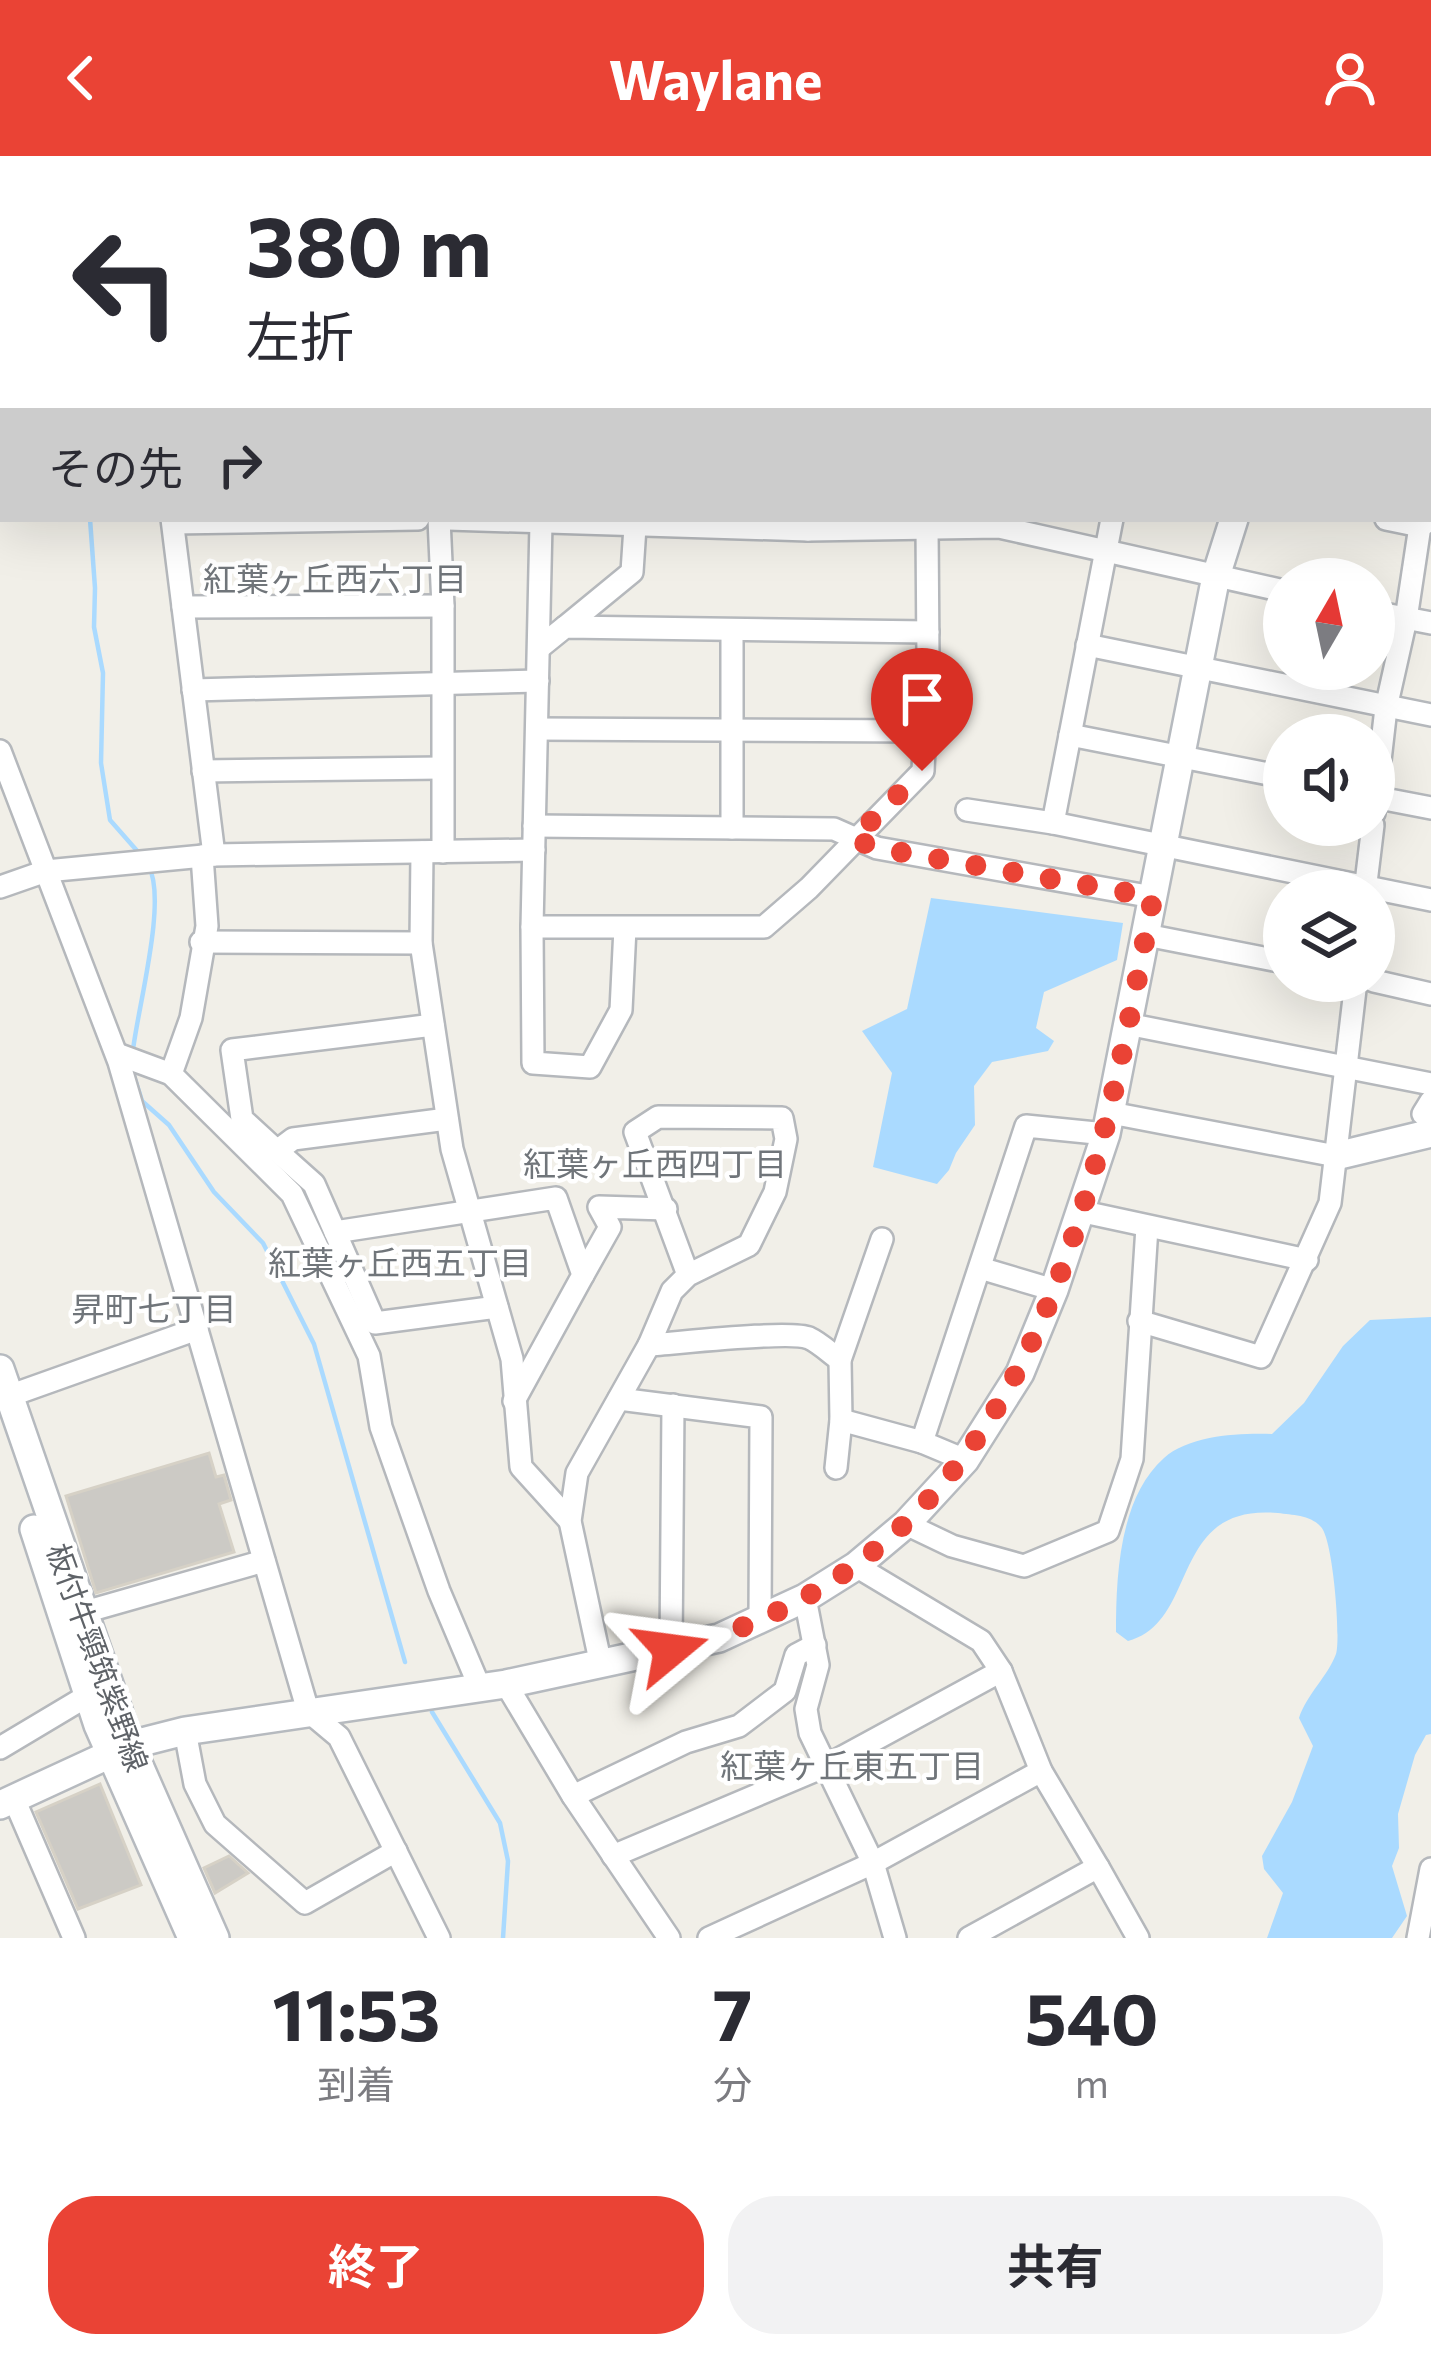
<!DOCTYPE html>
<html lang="ja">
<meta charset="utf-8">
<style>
body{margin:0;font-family:Commissioner,"Noto Sans JP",sans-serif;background:#f2f2f3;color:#2b2b33;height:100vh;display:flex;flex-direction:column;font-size:45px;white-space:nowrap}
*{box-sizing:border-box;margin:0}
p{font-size:39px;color:#7c7c81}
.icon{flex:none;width:66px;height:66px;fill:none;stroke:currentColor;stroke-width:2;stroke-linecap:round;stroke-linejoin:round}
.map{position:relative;height:1782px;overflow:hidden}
.drawer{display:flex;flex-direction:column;background:#fff;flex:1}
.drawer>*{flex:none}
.banner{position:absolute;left:0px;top:0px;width:1431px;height:366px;box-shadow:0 12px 48px #0002;background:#fff;color:#2b2b33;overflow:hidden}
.needle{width:78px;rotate:9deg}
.fabs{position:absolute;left:1263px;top:402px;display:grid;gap:24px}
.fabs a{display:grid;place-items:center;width:132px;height:132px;border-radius:50%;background:#fff;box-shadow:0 12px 48px #0002;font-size:60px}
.pin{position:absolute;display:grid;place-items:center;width:102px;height:102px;color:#fff;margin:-123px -51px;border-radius:50% 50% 50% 0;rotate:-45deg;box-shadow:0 0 12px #0007}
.pin .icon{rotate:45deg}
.me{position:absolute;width:132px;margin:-66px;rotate:74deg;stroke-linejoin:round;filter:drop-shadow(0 0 9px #0008)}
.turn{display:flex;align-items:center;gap:42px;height:252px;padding:0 48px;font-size:54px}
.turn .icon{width:156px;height:156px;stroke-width:2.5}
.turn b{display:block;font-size:84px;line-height:102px}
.then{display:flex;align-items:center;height:114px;padding:0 48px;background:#0003;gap:24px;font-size:45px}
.eta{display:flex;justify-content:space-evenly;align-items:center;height:204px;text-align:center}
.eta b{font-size:72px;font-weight:700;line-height:84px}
.cta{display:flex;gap:24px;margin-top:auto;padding:24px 48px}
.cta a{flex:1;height:138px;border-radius:48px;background:#ea4335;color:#fff;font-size:48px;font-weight:700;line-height:138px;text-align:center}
.cta a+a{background:#f2f2f3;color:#2b2b33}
header{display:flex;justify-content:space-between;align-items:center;height:156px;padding:0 48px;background:#ea4335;color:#fff;font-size:54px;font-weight:700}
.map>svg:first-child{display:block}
.water{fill:#aadaff}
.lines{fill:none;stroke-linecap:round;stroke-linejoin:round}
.stream{stroke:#aadaff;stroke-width:4.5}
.building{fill:#cccac5;stroke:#d6d1c6;stroke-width:3}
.street-casing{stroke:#b5b8bc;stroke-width:26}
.secondary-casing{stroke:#b6babf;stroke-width:32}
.street{stroke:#fff;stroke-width:21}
.secondary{stroke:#fff;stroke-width:27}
.route{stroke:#ea4335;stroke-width:21;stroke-dasharray:0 37.8}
.labels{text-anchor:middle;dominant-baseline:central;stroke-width:9;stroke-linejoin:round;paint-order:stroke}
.street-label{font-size:30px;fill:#5f6368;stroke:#fff}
.neighbourhood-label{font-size:33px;fill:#70757a;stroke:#fff}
</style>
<header><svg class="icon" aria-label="back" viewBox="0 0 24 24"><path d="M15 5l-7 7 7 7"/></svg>Waylane<svg class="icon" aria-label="person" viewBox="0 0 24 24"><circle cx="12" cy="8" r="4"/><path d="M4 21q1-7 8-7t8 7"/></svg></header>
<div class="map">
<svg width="1431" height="1782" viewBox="0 0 1431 1782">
<rect width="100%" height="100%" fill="#f1efe8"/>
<g class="water">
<path d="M931 742 1123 767 1117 804 1044 836 1036 872 1054 885 1048 895 992 906 974 930 975 969 956 997 949 1014 937 1028 873 1011 892 917 862 875 907 853Z"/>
<path d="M1431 1161V1578L1426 1579 1415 1599 1398 1658 1399 1692 1392 1710 1407 1760 1392 1782H1267L1283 1737 1264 1713 1262 1700 1292 1646 1313 1590 1299 1562C1307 1538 1328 1520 1336 1498 1341 1482 1333 1383 1321 1371 1311 1359 1292 1359 1278 1357 1168 1347 1200 1466 1128 1485L1116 1476C1116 1421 1119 1342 1164 1302 1190 1279 1239 1277 1272 1278L1304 1247 1343 1190 1370 1164Z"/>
</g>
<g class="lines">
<g class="stream">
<path d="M21 0 23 3"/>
<path d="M90 363 95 432 94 471 103 517 101 607 110 664 139 697"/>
<path d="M133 894C138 851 167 745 149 711"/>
<path d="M133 917 142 945 169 969 214 1036 263 1087 314 1188 405 1506"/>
<path d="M432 1556 500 1667 508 1705 503 1782"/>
</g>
</g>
<g class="building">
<path d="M209 1297 216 1321 224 1319 231 1344 219 1348 234 1396 96 1437 66 1340Z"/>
<path d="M100 1628 141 1729 78 1753 36 1656Z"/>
<path d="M229 1700 248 1717 215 1737 204 1712Z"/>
</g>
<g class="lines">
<defs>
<g id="street">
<path d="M97 0 98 3"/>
<path d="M617 0 619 3"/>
<path d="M771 0V3"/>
<path d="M1097 0 1103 3"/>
<path d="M349 3 353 0"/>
<path d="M425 3 428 0"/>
<path d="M554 3 556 0"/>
<path d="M1428 286 1431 284"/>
<path d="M172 363 214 699"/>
<path d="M439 363 443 450V696"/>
<path d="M448 363 808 374"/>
<path d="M808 363V374L999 371 1284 435"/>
<path d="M1386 363 1420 370 1431 364"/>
<path d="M173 367 418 363"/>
<path d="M541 367 532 771 533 907 590 911 621 854 625 772"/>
<path d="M183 451 443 450"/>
<path d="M1374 456 1431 467"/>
<path d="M565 471 632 416 635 371"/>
<path d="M1087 489 1431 559"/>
<path d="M539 492 565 471 928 476"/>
<path d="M193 534 538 525"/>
<path d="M537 573 924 575"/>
<path d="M1070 579 1284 621"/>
<path d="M0 595 119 906 308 1555 339 1581 439 1782"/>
<path d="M203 615 442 612"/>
<path d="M1374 641 1431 652"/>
<path d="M967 654 1053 667 1431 744"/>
<path d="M1374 657 1386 552 1406 463 1420 370"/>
<path d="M1053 667 1112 363"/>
<path d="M534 670 834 673 877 692 1153 741"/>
<path d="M732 672V474"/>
<path d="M422 696 421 787 452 993 512 1203 521 1311 570 1365"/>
<path d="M0 731 46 715 214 699 534 694"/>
<path d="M1365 735 1373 669"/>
<path d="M532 771H764L809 732 923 615 928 504 927 370"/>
<path d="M1146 779 1284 806"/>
<path d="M201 786 421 787"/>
<path d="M1374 825 1431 838"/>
<path d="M1127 868 1431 928"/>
<path d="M433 869 232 894 242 963 277 995 293 983 447 963"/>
<path d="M117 898 171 918 292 1038 369 1200 381 1271 439 1435 480 1532"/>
<path d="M171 918 191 862 207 770 202 700"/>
<path d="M1111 957 1336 1000"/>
<path d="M1423 958 1431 945"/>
<path d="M277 995 314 1028 375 1167 497 1151"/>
<path d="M1079 1055 1307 1104"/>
<path d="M335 1076 556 1042 583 1119 514 1245"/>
<path d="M980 1112 1054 1134"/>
<path d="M583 1119 610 1071 599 1051 666 1053"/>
<path d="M1139 1165 1261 1201 1330 1047 1356 825"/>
<path d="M649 1189C679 1187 790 1174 809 1182 820 1187 830 1197 840 1204"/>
<path d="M9 1240 197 1173"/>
<path d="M619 1243 761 1261 760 1465"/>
<path d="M841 1264 922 1286"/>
<path d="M965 1304 922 1286 1026 970 1106 978"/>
<path d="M836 1312 841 1264 840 1204 882 1083"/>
<path d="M906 1368 952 1390 1024 1410 1108 1375 1132 1303 1147 1071"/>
<path d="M856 1410 981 1485 1001 1515 1041 1615 1098 1711 969 1782"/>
<path d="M805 1442 818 1509 806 1553 810 1577 873 1707 895 1782"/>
<path d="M81 1457 264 1405"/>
<path d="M671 1494 673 1249"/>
<path d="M601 1509 570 1365 577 1317 649 1189 672 1135 688 1119 749 1089 775 1036 786 983 782 962 658 961 635 976 688 1119"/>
<path d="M506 1528 573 1640 669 1782"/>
<path d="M185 1575 195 1628 215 1668 305 1747 396 1695"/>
<path d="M0 1592 87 1540"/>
<path d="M573 1640 686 1586 739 1570 785 1535 796 1499 815 1489"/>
<path d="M14 1643 74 1782"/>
<path d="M613 1700 828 1609 1001 1515"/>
<path d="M1098 1711 1138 1782"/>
<path d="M709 1782 873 1707 1041 1615"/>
<path d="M1418 1782 1431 1713"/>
</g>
<g id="secondary">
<path d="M1320 3V0"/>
<path d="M1428 160 1431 158"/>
<path d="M1428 327 1431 338"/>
<path d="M1336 1000 1431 977"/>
<path d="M0 1213 130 1589 215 1782"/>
<path d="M34 1373 98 1569 192 1782"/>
<path d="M0 1649 130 1589 185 1575 506 1528 719 1482 805 1442 856 1410 906 1368 965 1304 1020 1217 1054 1134 1106 978 1216 420 1234 363"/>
</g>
</defs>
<use href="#street" class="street-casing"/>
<use href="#secondary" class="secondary-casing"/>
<use href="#street" class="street"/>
<use href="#secondary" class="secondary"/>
</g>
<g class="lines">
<path class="route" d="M671 1494C1030 1402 1094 1055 1153 741L877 692 853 683 922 615"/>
</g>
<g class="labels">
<g class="street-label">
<text transform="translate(99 1501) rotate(70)">板付牛頸筑紫野線</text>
</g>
<g class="neighbourhood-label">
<text x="335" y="421">紅葉ヶ丘西六丁目</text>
<text x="655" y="1006">紅葉ヶ丘西四丁目</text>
<text x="400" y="1105">紅葉ヶ丘西五丁目</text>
<text x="154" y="1151">昇町七丁目</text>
<text x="852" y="1608">紅葉ヶ丘東五丁目</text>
</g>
</g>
</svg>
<div class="fabs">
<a><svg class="needle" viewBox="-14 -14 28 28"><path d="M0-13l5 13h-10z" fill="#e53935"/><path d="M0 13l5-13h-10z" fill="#7c7c81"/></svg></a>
<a><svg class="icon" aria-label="sound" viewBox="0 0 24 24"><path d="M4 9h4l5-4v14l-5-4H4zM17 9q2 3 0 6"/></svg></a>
<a><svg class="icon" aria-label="layers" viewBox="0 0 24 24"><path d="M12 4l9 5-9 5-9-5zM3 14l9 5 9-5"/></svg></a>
</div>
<div class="pin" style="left:922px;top:615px;background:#d93025"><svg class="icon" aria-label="arrive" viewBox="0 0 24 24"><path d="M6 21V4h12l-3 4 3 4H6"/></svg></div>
<svg class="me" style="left:671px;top:1494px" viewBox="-20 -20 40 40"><path d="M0-17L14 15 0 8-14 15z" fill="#ea4335" stroke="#fff" stroke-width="4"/></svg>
<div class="banner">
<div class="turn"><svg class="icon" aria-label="left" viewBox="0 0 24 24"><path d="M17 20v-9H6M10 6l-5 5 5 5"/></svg><div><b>380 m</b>左折</div></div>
<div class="then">その先<svg class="icon" aria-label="right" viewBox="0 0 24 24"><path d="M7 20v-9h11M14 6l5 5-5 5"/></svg></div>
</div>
</div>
<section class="drawer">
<div class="eta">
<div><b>11:53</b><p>到着</p></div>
<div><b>7</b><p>分</p></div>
<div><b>540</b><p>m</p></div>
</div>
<div class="cta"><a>終了</a><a>共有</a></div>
</section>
